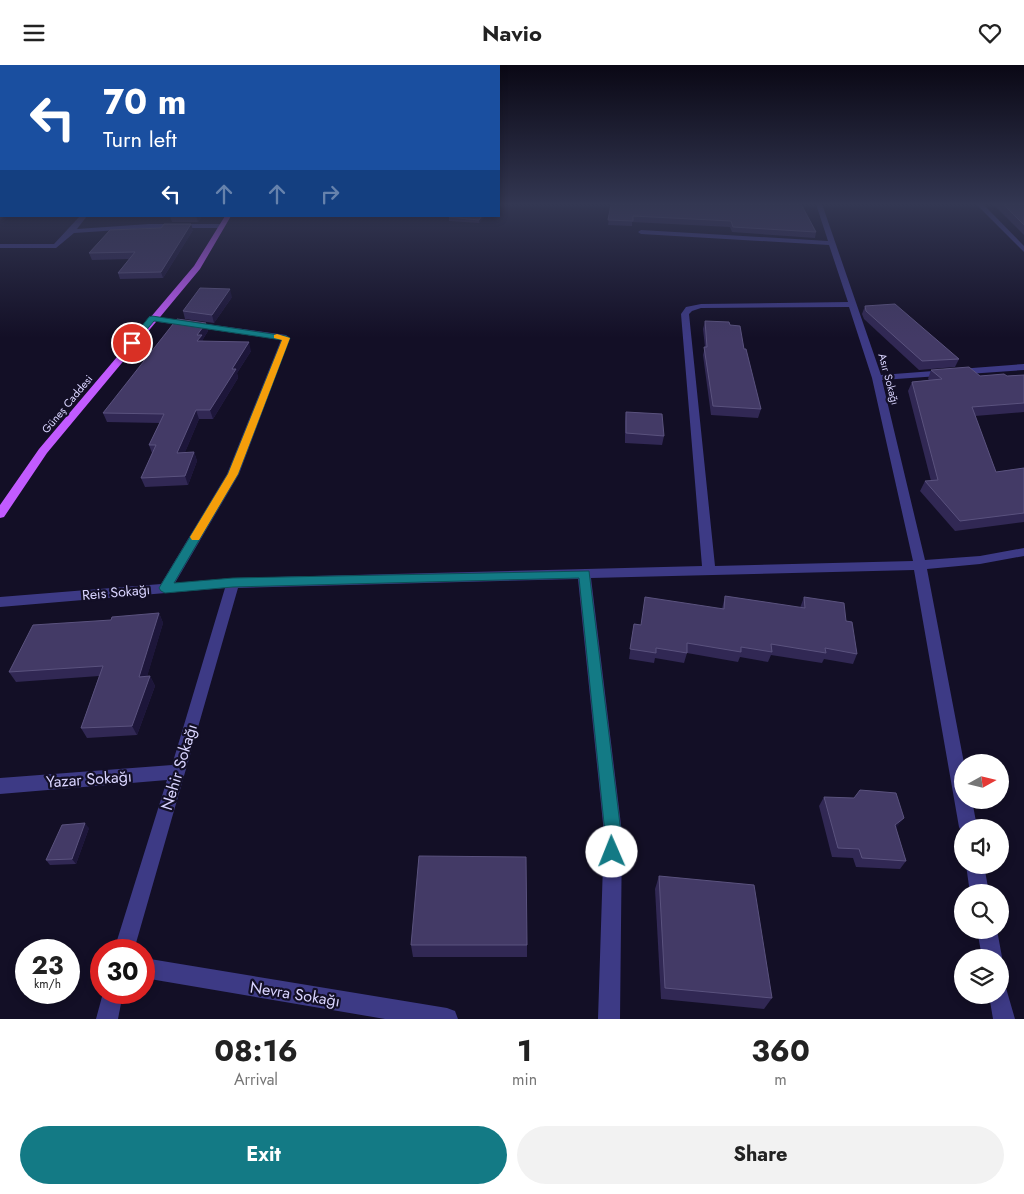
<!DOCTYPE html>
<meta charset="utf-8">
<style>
body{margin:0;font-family:Jost,sans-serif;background:#f2f2f2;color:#222;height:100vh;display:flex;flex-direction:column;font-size:19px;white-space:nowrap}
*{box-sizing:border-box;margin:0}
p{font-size:16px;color:#767676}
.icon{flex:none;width:28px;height:28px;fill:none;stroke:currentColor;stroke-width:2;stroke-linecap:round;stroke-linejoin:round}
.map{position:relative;height:954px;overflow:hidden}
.drawer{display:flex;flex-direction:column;background:#fff;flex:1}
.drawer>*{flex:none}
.top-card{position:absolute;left:0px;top:0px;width:500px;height:152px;box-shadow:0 2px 8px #0003;background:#1a4fa0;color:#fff;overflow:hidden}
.needle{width:32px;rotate:82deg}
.controls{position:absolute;left:954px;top:689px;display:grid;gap:10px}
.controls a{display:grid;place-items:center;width:55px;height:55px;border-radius:50%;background:#fff;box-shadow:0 2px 8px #0003;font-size:25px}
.speed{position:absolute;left:15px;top:874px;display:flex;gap:10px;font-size:25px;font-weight:700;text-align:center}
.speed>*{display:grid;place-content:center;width:65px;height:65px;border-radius:50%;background:#fff;box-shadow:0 2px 8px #0003;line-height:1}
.speed small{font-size:12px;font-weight:400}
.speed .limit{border:8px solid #d22;background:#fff;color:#111}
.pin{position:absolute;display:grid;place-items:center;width:42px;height:42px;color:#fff;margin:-21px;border:2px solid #fff;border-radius:50%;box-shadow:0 1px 5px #0007}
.me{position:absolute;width:55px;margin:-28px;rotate:359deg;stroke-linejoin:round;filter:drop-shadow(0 0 4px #0008)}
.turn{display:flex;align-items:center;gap:18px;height:105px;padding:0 20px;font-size:22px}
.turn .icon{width:65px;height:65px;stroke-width:2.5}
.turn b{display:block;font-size:35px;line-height:42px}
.lanes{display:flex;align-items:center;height:48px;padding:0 20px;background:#0003;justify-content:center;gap:25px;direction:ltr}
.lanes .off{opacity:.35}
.eta{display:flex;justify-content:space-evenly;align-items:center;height:85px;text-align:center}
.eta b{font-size:30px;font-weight:700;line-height:35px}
.action{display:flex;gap:10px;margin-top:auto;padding:10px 20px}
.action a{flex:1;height:58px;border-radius:30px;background:#137a85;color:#fff;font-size:20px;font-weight:700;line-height:58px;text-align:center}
.action a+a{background:#f2f2f2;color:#222}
header{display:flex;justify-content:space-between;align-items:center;height:65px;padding:0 20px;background:#fff;font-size:22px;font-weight:700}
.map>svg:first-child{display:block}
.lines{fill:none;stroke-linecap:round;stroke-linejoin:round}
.minor{fill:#3d3a85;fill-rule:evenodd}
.major{fill:#c25bff;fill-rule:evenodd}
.wall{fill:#312854}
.shaded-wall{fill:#1d163a}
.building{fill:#433a66;stroke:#5a527e}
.route{fill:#137a85;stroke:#0c4f56}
.slow{fill:#f59e0b}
.labels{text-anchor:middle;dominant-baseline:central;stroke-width:4.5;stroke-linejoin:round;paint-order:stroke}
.far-street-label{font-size:11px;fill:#d9d4ff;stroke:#130f26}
.street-label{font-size:14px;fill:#d9d4ff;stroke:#130f26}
.near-street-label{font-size:16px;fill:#d9d4ff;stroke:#130f26}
</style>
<header><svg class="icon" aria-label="menu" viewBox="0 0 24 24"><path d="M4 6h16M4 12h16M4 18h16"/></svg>Navio<svg class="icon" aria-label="heart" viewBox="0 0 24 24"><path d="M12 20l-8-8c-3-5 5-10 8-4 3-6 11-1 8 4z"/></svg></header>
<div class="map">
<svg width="1024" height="954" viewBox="0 0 1024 954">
<rect width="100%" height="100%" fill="#130f26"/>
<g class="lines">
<g class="minor">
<path d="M816 139H822L881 310 1024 299V305L882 315 925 495 980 491 1024 483V491L980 499 927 504 964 698H962V735H972L977 762H962V768L959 762 914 505 591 513 622 768 620 954H598L604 768 578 514 238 523 134 885H114L167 715 0 729V713L172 700 225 523 0 542V532L161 519 227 409 281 275 152 256 149 255V251L286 270 290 273 239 409 175 518 233 513 702 501 681 249 686 242 701 239 848 237 829 180 641 169 638 167 641 165 828 176ZM849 242 872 313 913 496 715 501 689 249 692 246 701 243Z"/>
<path d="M976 139H983L1024 181V187Z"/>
<path d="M80 151H87L77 164 149 159H221L224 161 221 163H149L74 168 56 183H0V179H54Z"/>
<path d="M966 800H984L989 828H970Z"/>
<path d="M977 865H997L1002 892 1000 897V892H982Z"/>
<path d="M144 893 447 943 455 946 458 954H385L144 913Z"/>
<path d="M1000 920 1006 923 1015 954H993L989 930H1000Z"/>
<path d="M103 928H123L118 954H96Z"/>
</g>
<path class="major" d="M225 151H231L200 204 47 388 4 452 0 453V440L39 384 194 201Z"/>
</g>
<g class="wall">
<path d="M611 139 816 167 815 173 732 167 730 162 632 157V161L608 160Z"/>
<path d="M993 139H1024V170Z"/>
<path d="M170 151H202L198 157H172Z"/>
<path d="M485 151 479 158 449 156V152Z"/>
<path d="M193 165 163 213 120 214 118 208 129 194 92 195 89 188Z"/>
<path d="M232 232 214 258 185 254 183 246Z"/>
<path d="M865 241 959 294 955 302 919 305 864 254 862 249Z"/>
<path d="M705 256 730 260 744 284 761 344 758 353 711 350 703 290 705 282 703 264Z"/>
<path d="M206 258 208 266 203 274V276L251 286 237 308 238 313 213 354H199L185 387H194L197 396 188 420 145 422 141 413 152 388 149 380 160 358 107 357 103 348Z"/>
<path d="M931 305 980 311H1007L1024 310V347L975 351 996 407 1024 403V457L955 466 920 426 925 416H931L908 326 912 317 929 315 928 314Z"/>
<path d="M626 347 664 371 662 380 625 378V356Z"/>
<path d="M725 531 800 543 804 532 846 556 857 589 853 599 824 594 822 598 771 590 768 597 740 592 738 597 687 588 684 598 655 593 654 598 629 594 634 559 641 560 722 544Z"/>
<path d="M159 548 163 558 147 611H150L155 621 137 670 87 673 81 663 99 611 16 617 9 607 111 555Z"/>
<path d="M824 732 897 762 896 763 906 796 900 804 856 802 853 793 832 792 819 741Z"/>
<path d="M89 763 76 799 50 800 46 795Z"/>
<path d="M659 811 772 933 764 944 661 934 655 824Z"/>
<path d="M411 880H527V892H413Z"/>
</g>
<g class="shaded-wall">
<path d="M1 147V151H5L0 155V148Z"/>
<path d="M196 151H202L198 157Z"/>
<path d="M482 151H485L479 158V155Z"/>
<path d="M191 159 193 165 163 213 161 207Z"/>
<path d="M230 224 232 232 214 258 212 250Z"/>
<path d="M206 258 208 266 203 274 204 279 197 276V270Z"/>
<path d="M249 277 251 286 237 308 238 313 213 354 210 345 232 304Z"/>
<path d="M196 345 199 354 181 397 177 388Z"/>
<path d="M194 387 197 396 188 420 185 411Z"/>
<path d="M159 548 163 558 144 622 139 612Z"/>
<path d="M150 611 155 621 137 670 132 661Z"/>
<path d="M904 753 897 762 888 769 895 760Z"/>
<path d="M85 758 89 763 76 799 72 794Z"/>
</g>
<g class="building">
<path d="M0 139H1V147L0 148Z"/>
<path d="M611 139H801L816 167 733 162 731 156 633 151V156L608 155Z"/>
<path d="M1003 139H1024V160Z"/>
<path d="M449 151H482L479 155 449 152Z"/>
<path d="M164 159H191L161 207 118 208 135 187 89 188 110 165 161 163Z"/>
<path d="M200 223 230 224 212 250 183 246Z"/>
<path d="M895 239 959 294 922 296 866 246 865 241Z"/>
<path d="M177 254 206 258 197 270H202L197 276 249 277 232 304H236L210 345H196L177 388 194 387 185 411 141 413 156 380H149L164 349 103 348Z"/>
<path d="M705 256 729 257 730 260 740 261 744 284H746L761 344 713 341 704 282H707Z"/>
<path d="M969 302 980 311 1004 309 1007 311 1024 310V338L972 342 996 407 1024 403V448L960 456 925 416 938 415 912 317 942 314 931 305Z"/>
<path d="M626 347 662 349 664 371 626 368Z"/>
<path d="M725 531 805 543 804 532 844 538 846 556 852 557 857 589 825 583 826 588 771 579 772 587 741 582V587L687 578V588L656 583V588L630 584 634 559 641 560 645 532 724 544Z"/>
<path d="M159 548 139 612 150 611 132 661 81 663 103 601 9 607 33 560 111 555 112 552Z"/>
<path d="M860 725 896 728 904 753 895 760 906 796 862 793 859 784 838 783 824 732 854 733Z"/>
<path d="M85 758 72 794 46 795 62 760Z"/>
<path d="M419 791 526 792 527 880H411Z"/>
<path d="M659 811 754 820 772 933 665 923Z"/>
</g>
<linearGradient id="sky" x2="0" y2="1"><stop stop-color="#0a0815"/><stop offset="0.51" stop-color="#333752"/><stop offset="1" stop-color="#333752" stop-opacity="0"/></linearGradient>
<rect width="1024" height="273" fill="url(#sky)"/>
<path class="route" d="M152 251 286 271 290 273 238 409 174 518 233 513 589 506 621 768V787L618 793 612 795 606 793 604 787 605 768 579 513 233 522 165 528 161 526 159 523 228 409 282 275 154 256 134 280H129V277L149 252Z"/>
<path class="slow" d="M277 269 290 273 238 409 199 475H192L190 472 228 409 282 275 274 273V270Z"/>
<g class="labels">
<g class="far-street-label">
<text transform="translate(889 314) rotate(75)">Asır Sokağı</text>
<text transform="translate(67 339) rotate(-50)">Güneş Caddesi</text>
</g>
<g class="street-label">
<text transform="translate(116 527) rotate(-5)">Reis Sokağı</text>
</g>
<g class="near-street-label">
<text transform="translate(179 702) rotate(-73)">Nehir Sokağı</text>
<text transform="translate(89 714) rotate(-4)">Yazar Sokağı</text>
<text transform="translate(295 929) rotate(9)">Nevra Sokağı</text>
</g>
</g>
</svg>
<div class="controls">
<a><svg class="needle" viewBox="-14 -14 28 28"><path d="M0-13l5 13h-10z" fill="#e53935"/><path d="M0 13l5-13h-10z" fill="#767676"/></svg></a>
<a><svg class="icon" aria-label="sound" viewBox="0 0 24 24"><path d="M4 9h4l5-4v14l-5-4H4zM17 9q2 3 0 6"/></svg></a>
<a><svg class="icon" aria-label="search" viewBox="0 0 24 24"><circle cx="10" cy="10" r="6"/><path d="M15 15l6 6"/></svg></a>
<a><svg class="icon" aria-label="layers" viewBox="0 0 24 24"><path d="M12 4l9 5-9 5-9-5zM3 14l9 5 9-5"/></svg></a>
</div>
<div class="speed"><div>23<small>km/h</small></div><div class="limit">30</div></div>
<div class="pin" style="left:132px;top:278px;background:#d93025"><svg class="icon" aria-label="arrive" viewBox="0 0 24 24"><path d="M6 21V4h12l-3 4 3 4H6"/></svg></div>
<svg class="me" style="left:612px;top:787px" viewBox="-20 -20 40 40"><circle r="19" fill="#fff"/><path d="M0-13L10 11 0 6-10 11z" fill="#137a85"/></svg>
<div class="top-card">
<div class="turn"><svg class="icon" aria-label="left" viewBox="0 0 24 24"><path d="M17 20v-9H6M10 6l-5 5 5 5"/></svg><div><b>70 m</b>Turn left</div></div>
<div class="lanes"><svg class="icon" aria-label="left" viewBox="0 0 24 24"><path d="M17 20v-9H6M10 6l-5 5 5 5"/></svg><svg class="icon off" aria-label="ahead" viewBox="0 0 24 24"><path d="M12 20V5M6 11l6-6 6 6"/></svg><svg class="icon off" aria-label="ahead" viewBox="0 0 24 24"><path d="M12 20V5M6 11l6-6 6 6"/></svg><svg class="icon off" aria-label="right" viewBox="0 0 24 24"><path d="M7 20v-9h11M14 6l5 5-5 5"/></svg></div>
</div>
</div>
<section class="drawer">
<div class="eta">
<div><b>08:16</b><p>Arrival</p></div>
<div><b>1</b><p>min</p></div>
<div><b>360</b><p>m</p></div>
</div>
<div class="action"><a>Exit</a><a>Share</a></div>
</section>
